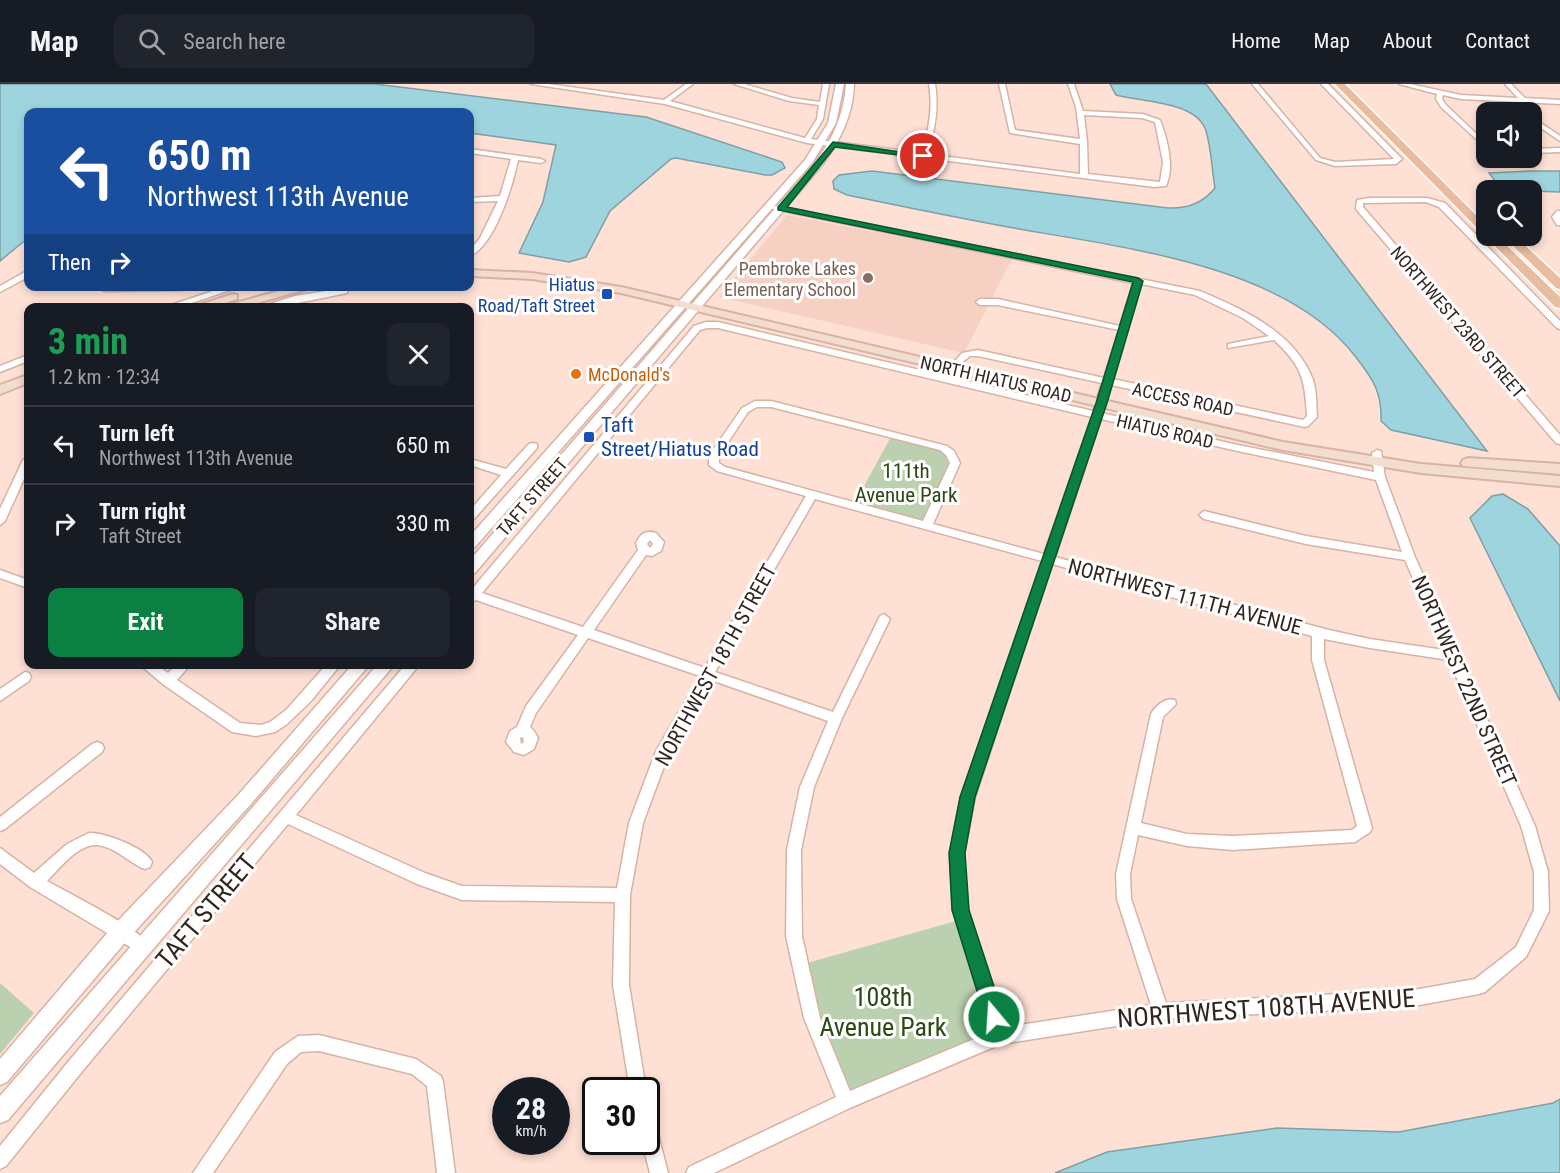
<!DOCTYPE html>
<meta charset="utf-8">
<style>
body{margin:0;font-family:"Roboto Condensed",sans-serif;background:#20242c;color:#f1f3f6;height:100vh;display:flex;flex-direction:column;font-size:22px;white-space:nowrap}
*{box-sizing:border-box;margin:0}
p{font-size:20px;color:#9ea1a6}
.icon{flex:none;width:33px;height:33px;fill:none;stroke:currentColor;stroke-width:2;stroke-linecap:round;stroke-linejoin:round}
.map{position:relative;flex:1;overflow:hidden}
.side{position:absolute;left:24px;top:219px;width:450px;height:366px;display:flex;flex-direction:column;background:#171b24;border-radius:12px;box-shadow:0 3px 9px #0003}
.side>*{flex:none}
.banner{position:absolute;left:24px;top:24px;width:450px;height:183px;border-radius:12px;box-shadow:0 3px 9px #0003;background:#1a4fa0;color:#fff;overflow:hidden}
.fabs{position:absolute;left:1476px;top:18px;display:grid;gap:12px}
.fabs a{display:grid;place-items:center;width:66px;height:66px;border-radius:12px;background:#171b24;box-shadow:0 3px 9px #0003;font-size:30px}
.speed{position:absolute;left:492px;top:993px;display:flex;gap:12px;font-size:30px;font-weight:700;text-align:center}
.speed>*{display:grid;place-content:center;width:78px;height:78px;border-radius:50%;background:#171b24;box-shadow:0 3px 9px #0003;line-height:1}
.speed small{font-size:15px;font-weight:400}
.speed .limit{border:3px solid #111;border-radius:9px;background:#fff;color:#111}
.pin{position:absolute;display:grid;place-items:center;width:51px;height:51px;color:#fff;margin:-26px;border:3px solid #fff;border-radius:50%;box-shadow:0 2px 6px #0007}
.me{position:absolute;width:66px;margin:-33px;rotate:342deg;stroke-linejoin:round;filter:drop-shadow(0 0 4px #0008)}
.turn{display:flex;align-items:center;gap:21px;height:126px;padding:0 24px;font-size:27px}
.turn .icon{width:78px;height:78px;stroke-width:2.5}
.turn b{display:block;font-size:42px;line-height:51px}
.then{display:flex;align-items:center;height:57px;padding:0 24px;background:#0003;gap:12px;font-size:22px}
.round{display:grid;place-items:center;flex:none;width:63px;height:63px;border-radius:12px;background:#20242c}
.headline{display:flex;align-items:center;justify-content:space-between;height:102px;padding:0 24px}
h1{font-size:36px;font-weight:700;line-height:45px;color:#1e9e55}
.primary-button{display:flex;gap:12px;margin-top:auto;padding:12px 24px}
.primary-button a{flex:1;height:69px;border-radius:12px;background:#0b8043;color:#fff;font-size:24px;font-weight:700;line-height:69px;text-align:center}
.primary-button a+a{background:#20242c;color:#f1f3f6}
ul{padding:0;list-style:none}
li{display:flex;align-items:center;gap:18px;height:78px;padding:0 24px;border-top:2px solid #363941}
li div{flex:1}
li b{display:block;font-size:22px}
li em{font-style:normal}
header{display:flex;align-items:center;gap:36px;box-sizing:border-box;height:84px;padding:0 30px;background:#171b24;border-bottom:2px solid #363941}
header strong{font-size:28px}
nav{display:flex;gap:33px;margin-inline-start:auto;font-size:21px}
.search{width:420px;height:54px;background:#20242c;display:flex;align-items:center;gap:15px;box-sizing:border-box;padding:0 21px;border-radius:12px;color:#9ea1a6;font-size:22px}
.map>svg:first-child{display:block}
.built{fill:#f5d0c3}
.green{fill:#bbd0ae}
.water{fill:#9ed4dd;stroke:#7e9fa4;stroke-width:1.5}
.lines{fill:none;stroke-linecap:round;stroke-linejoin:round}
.minor-casing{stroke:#d7b2a5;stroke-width:3}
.tertiary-casing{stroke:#d7b2a5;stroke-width:3}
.secondary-casing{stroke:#d7b2a5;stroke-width:4}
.primary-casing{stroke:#fff;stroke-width:3}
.minor{fill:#fff;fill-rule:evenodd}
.tertiary{fill:#fff;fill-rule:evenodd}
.secondary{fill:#f3ddce;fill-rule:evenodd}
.primary{fill:#e8bc9c;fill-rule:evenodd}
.route{fill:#0b8043;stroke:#07532c;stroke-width:1.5}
.education-dot{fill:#8d6e63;stroke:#fff;stroke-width:2}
.transit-dot{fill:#1a4fb4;stroke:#fff;stroke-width:2}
.food-dot{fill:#e8710a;stroke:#fff;stroke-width:2}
.labels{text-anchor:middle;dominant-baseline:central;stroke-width:6;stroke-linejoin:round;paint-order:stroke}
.far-education-label{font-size:18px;fill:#785e54;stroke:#fff;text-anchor:end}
.far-transit-label{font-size:18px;fill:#164399;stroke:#fff;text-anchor:end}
.far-street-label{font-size:18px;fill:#32241f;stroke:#fff}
.far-food-label{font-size:18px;fill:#c56008;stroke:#fff;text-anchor:start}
.transit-label{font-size:21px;fill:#164399;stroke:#fff;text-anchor:start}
.park-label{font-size:21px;fill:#2c4914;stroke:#fff}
.street-label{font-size:21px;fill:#32241f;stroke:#fff}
.near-street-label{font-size:26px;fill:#32241f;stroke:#fff}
.near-park-label{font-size:26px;fill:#2c4914;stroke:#fff}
</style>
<header>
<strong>Map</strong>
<div class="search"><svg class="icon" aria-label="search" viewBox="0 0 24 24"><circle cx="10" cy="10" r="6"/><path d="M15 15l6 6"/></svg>Search here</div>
<nav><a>Home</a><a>Map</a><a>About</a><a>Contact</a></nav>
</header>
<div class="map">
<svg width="1560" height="1089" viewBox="0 0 1560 1089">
<rect width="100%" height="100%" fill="#ffe0d5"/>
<path class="built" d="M787 131 1012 175 965 267 959 268 719 213Z"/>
<g class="green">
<path d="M892 351 943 364 955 379 926 442 853 422Z"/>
<path d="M963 835 1001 952 846 1017 800 881Z"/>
<path d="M0 899 34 929 0 970Z"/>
</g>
<g class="water">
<path d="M0 0H375L646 33 782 78 785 84 772 91H765L676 74 671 75 610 127 586 173 569 178 519 169 543 118 556 61 470 49V28H28V154L0 177Z"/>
<path d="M1110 0H1206L1487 367 1391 346 1381 337C1382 308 1373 295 1355 272 1283 179 1117 163 1008 143 954 133 900 122 847 111L834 105 833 97 839 91 872 87 1168 124C1188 125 1203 119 1215 104 1212 87 1211 60 1205 44 1193 17 1141 18 1116 11Z"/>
<path d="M1530 87H1560V108L1502 106 1489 89Z"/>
<path d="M1503 410 1528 425 1560 462V617L1470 434 1492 412Z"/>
<path d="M1560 1015V1089H1055L1107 1068 1277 1044 1399 1048 1553 1019Z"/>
</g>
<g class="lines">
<defs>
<g id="minor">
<path d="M531 0H548L664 16 686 0H693L670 17 805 54 817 35 819 21 789 17 734 0H744L792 14 820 18 823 0H829L823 35 811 55 921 69C929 47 933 24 929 0H935C939 24 935 47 927 70L1080 90V60L1010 49 999 0H1005L1015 46 1080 55 1076 23 1068 0H1074L1083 27 1143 30 1160 36C1167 54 1175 83 1166 102L1154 103 807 59 665 20ZM1084 31 1142 34 1155 38 1163 78 1160 98 1088 90 1087 58Z"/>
<path d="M1252 0H1258L1320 74 1335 78 1394 75 1321 0H1328L1402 75 1396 80 1335 82 1316 76Z"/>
<path d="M1399 0H1410L1461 11 1518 14 1505 0H1511L1525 14 1560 16V20L1461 15 1443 11 1442 15 1446 21 1486 59V64L1441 23 1436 15 1437 10Z"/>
<path d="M1513 22H1517L1525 28H1518L1513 24Z"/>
<path d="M1532 33 1560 52V57L1532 38Z"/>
<path d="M1560 64V68L1532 69V65Z"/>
<path d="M470 65 541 75 545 77 541 79 518 76C513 101 495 161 470 172V166L480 154 498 117 470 118V114L500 112 511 75 470 69Z"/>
<path d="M1369 114H1427L1445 119 1560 237V245L1557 244 1439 123 1426 118 1363 119V123L1560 351V360L1556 359 1356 125 1357 116Z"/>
<path d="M766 120 1200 207C1244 226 1295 248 1313 296 1317 308 1316 321 1317 333L1308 342 1305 343 1111 301 1102 329 1233 360 1374 388 1372 369 1377 366 1381 367 1385 393 1415 473 1535 742 1548 788 1549 827 1526 873 1485 908 1479 910 1414 922 1161 935 1001 960 852 1023 714 1089H686L689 1083 836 1013 804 934 786 852 787 766 800 703 828 637 711 596 669 669 643 739 630 811 629 901 646 1006H630L613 901 615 818 462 816 417 800 288 740 80 990 6 1082 0 1085V1062L68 978 406 580H420L296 731 425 789 462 802 617 804 629 739 656 667 700 592 588 554 536 629 530 643 534 647 538 654 534 665 524 671 514 668 506 658 510 647 517 643 526 622 578 551 476 516 470 519V505H472L694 242 706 238H718L1093 327 1102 299 978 272H970L960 280 955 277 962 269 978 266 1104 294 1119 246 998 221H980L976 218 980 215H998L1120 242 1133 199 769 124H766ZM1141 200 1195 211 1243 234 1269 252 1228 260V264L1274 256C1302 282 1305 295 1307 332L1303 336 1113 295ZM707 244H718L1092 333 1044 470 933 440 960 379 954 367 947 362 771 317H755L742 324 709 372V381L717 387 806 412 705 584 594 546 646 471 652 472 661 467 664 458 656 449C647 446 640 449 636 459L638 466 583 543 482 509 700 246ZM757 323H771L940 366 946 371 950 379 923 437 725 383 719 379V372L748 328ZM1101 335 1233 366 1376 396 1402 468 1306 452 1204 427 1199 431 1204 435 1306 460 1405 476 1444 566 1370 555 1329 546 1055 473ZM815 415 1042 477 961 713 950 769 953 826 991 948 850 1007 820 934 802 852 801 766 814 703 842 634 890 535 884 530 880 532 833 628 715 588ZM650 456 653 460 650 464 647 460ZM1052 480 1312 552V576L1357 742 1352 746 1233 752 1187 750 1141 739 1163 633 1176 620 1175 616C1166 613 1155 622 1151 630L1116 790 1117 815 1151 921 1006 943 967 826 964 769 975 713ZM1324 555 1370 564 1449 576 1521 742 1534 788V826L1516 863 1475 895 1414 906 1166 919 1131 815 1130 790 1138 751 1187 762 1233 766 1355 758 1370 748 1372 744 1324 576ZM523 653 524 658 521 660 520 654Z"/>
<path d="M1557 127H1560V141H1557L1552 133Z"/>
<path d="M25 188H28V193L0 208V202Z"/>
<path d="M102 202H186V203L182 206 105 207 102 206Z"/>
<path d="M228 202H242L177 224H162Z"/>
<path d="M344 204 348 207 347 209 273 224H257L295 212Z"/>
<path d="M28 271V277L0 288V282Z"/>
<path d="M533 359 537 360V364L474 435 470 436V426L501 391 470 381V375L506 385 529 360Z"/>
<path d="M28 373V386L5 437 0 441V425L23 376Z"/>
<path d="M0 486 28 496V504L0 494Z"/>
<path d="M139 580H155L168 589 177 580H191L177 596 240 639 261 641 270 638 286 626 327 580H341L311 617 287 640 275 648 256 652 232 648 164 601Z"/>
<path d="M25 588 29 589 31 593 29 597 0 617V605Z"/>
<path d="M97 658 102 660 104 664 102 668 5 745 0 747V733L92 660Z"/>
<path d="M89 749C104 748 146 764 152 778L150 783 145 785 140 783C127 776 112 762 97 761 78 760 59 785 47 797 66 808 143 846 150 862L147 867 142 870 30 803 0 780V764L34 789 67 760Z"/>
<path d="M319 951 416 975 441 992 443 998 455 1089H437L427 1002 412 990 319 967 301 968 287 980 213 1089H193L275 968 298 952Z"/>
<path d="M646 1031 652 1033 655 1039 668 1089H650L642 1058H646Z"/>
</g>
<g id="tertiary">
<path d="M836 0H844L836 39 812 79 475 463 470 465V452L805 76 828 39Z"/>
<path d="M846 0H854C853 31 841 55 823 80L475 489 470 490V476L817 76C834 53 844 29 846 0Z"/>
<path d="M353 580H370L251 720 128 855 7 998 0 1001V975L114 841 239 710Z"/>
<path d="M378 580H395L8 1036 0 1039V1012Z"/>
</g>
<g id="secondary">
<path d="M470 186 532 189 621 203 1283 358 1421 380 1560 392V402L1421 389 1283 366 621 209 532 195 470 192Z"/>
<path d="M297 202H318L239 224H217Z"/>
<path d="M233 210 237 211V215L210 224H190Z"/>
<path d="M28 291V299L0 310V301Z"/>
<path d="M1468 374 1560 380V390L1463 382 1461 379 1463 376Z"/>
</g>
<g id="primary">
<path d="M1335 0H1345L1486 141V152H1497L1560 213V224L1555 223 1487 154 1486 150 1482 149Z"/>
<path d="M1503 152H1515L1560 194V205L1556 204Z"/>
</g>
</defs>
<use href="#minor" class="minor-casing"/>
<use href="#tertiary" class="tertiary-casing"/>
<use href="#secondary" class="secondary-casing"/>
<use href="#primary" class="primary-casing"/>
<use href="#minor" class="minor"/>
<use href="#tertiary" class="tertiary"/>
<use href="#secondary" class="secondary"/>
<use href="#primary" class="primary"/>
</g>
<path class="route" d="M833 58 927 72 923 74 835 63 787 123 1138 194 1143 197 1107 319 975 713 965 769 969 826 1004 933 1001 939 994 942 988 939 985 933 952 826 949 769 960 713 1096 319 1133 198 778 126V123Z"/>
<circle class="education-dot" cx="868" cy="194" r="6"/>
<g class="transit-dot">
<rect x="601" y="204" width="12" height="12" rx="3"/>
<rect x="583" y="347" width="12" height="12" rx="3"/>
</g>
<circle class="food-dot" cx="576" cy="290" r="6"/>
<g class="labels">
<g class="far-education-label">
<text x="856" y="184">Pembroke Lakes<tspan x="856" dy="21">Elementary School</tspan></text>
</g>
<g class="far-transit-label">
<text x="595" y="200">Hiatus<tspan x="595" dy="21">Road/Taft Street</tspan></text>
</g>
<g class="far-street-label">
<text transform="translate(1458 238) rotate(49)">NORTHWEST 23RD STREET</text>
<text transform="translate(996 295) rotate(13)">NORTH HIATUS ROAD</text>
<text transform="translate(1183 315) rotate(12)">ACCESS ROAD</text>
<text transform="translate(1165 347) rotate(13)">HIATUS ROAD</text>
<text transform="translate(532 413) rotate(-49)">TAFT STREET</text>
</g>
<g class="far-food-label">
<text x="588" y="290">McDonald's</text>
</g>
<g class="transit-label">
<text x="601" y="341">Taft<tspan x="601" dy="24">Street/Hiatus Road</tspan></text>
</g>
<g class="park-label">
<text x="906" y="387">111th<tspan x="906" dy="24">Avenue Park</tspan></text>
</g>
<g class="street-label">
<text transform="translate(1185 513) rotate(15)">NORTHWEST 111TH AVENUE</text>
<text transform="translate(716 581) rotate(-61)">NORTHWEST 18TH STREET</text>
<text transform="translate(1464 597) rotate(66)">NORTHWEST 22ND STREET</text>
</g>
<g class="near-street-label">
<text transform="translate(206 827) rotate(-50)">TAFT STREET</text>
<text transform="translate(1266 924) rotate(-4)">NORTHWEST 108TH AVENUE</text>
</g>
<g class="near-park-label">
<text x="883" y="913">108th<tspan x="883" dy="30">Avenue Park</tspan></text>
</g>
</g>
</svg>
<div class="fabs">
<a><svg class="icon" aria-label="sound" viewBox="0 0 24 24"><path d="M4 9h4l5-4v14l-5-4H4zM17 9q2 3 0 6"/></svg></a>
<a><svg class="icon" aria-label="search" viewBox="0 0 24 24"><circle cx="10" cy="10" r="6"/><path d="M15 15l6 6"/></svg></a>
</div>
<div class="speed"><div>28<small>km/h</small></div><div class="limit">30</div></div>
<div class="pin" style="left:923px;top:72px;background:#d93025"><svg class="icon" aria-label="arrive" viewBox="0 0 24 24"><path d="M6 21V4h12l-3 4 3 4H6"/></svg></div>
<svg class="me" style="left:994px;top:933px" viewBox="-20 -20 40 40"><circle r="17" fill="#0b8043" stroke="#fff" stroke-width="3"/><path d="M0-11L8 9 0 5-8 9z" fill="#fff"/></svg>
<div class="banner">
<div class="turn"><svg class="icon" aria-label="left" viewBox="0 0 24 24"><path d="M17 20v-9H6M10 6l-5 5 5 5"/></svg><div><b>650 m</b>Northwest 113th Avenue</div></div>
<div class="then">Then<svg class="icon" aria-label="right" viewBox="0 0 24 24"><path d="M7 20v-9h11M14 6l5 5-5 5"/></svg></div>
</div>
<section class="side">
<div class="headline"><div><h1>3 min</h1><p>1.2 km · 12:34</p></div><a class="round"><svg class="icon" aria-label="close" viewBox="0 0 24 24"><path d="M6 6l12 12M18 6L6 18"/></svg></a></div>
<ul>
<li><svg class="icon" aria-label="left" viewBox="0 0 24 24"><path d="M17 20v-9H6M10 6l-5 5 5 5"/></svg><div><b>Turn left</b><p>Northwest 113th Avenue</p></div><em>650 m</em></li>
<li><svg class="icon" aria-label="right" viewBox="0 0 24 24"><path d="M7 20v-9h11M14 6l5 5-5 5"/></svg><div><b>Turn right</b><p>Taft Street</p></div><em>330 m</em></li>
</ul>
<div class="primary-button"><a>Exit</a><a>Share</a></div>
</section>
</div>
